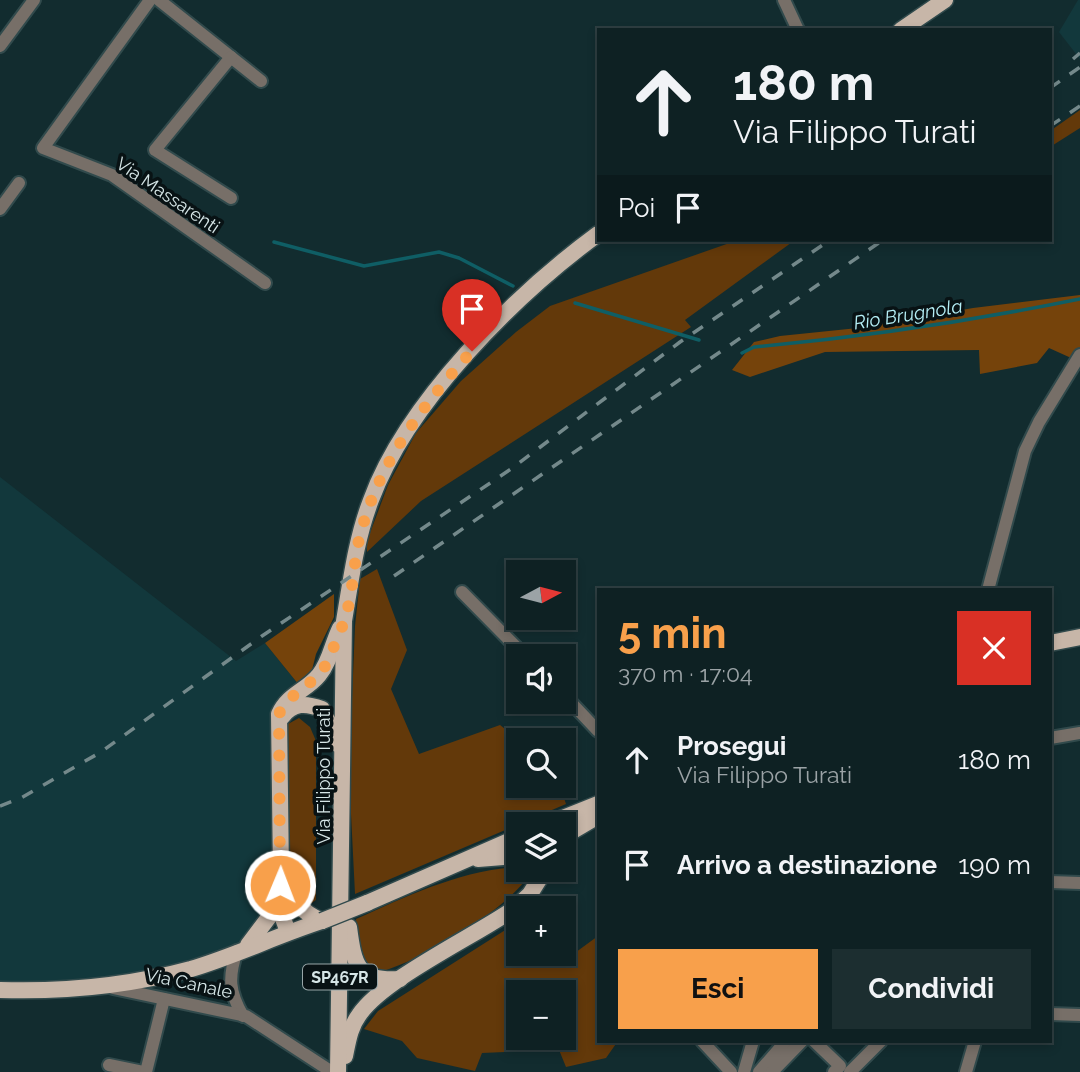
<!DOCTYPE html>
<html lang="it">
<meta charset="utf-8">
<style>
body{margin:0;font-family:Raleway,sans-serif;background:#1c2e30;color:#f1f3f6;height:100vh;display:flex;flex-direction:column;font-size:26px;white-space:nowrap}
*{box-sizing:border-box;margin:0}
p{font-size:23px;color:#9ba3a6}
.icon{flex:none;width:38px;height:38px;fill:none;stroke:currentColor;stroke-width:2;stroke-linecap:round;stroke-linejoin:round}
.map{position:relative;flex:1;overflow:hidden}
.sheet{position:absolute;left:597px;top:588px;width:455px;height:455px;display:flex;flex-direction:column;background:#0e2123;border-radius:0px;box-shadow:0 4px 10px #0003,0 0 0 2px #2e3e41}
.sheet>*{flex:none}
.guide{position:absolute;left:597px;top:28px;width:455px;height:214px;border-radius:0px;box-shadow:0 4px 10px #0003,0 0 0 2px #2e3e41;background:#0e2123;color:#f1f3f6;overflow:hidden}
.needle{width:46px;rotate:83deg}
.tools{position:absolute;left:506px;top:560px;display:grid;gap:14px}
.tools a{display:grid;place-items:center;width:70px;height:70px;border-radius:0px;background:#0e2123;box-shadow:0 4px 10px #0003,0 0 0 2px #2e3e41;font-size:35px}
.pin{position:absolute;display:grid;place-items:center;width:60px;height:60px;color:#fff;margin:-72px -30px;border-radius:50% 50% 50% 0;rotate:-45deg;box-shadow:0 0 7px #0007}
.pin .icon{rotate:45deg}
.me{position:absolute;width:77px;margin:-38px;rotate:1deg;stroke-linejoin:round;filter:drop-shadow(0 0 5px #0008)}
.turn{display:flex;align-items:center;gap:24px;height:147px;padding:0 21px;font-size:32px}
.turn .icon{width:91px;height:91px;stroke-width:2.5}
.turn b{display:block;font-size:49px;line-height:60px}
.then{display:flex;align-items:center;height:66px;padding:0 21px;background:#0003;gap:14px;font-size:26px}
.round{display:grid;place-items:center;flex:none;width:74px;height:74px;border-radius:0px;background:#1c2e30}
.head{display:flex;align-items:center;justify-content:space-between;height:119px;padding:0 21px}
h1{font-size:42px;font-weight:700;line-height:52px;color:#f8a04b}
.button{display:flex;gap:14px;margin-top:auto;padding:14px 21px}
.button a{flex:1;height:80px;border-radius:0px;background:#f8a04b;color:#111;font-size:28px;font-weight:700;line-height:80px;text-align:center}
.button a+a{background:#1c2e30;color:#f1f3f6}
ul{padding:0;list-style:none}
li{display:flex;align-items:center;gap:21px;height:105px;padding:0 21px}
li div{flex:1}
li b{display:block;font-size:26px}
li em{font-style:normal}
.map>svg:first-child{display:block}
.built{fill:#12383c}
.green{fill:#63390a}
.forest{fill:#75430b}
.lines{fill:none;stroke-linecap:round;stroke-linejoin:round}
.stream{stroke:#0f5e65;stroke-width:3.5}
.minor-casing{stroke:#314a4c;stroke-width:16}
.major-casing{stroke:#314a4c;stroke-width:19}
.minor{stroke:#776f68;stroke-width:12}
.major{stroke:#c7b6a8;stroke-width:16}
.rail{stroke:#74898b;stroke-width:3.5;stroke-dasharray:12 12;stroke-linecap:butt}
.major-bridge-casing{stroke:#314a4c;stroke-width:19;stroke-linecap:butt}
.major-bridge{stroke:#c7b6a8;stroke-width:16}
.route{stroke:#f8a04b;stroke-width:12;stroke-dasharray:0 21.6}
.labels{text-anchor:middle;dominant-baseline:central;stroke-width:7;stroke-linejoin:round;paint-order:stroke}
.shield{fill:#081214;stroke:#98a6a8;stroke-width:2}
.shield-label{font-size:16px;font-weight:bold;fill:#d6e6e7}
.street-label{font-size:18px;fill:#d6e6e7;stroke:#081214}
.water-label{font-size:19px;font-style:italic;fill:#b5eff6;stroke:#081214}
</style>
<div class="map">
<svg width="1080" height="1072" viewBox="0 0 1080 1072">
<rect width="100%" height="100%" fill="#122c2f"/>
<g class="built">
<path d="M1078 0H1080V59L1059 32Z"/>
<path d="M0 477 236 661 265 643 299 685 281 699 277 874 273 905 247 939 218 952 159 970 105 980 0 983Z"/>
</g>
<g class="green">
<path d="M1080 110V128L1050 147V131Z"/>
<path d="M738 240H795L685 320 691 327 421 501 367 552V541L388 485 416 433 461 381 516 332 550 306Z"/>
<path d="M377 569 407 650 391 689 419 754 500 725 519 740 518 786H560L566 804 355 894 349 774 355 626 360 579Z"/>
<path d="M299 718 310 727 316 741V900L306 907 288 881V724Z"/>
<path d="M515 867 524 882C495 917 420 962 376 973 356 958 358 942 356 919 407 896 459 871 515 867Z"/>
<path d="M518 922V954H564V947L572 955 598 936V1041H618L606 1058 566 1067 557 1045 552 1043 555 1038H564V992H518V1021L505 1052 482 1053 475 1071 417 1058 402 1041 364 1029 378 1011Z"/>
</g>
<g class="forest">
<path d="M1080 295V362L1049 348 1037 363 980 374 979 350 825 352 750 377 732 370 754 342 780 336 858 328 973 308Z"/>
<path d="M334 594V617L316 654 311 674 299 685 265 643Z"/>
</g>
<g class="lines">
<g class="stream">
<path d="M274 242 364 266 439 252 459 258 513 286"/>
<path d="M575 303 699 340"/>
<path d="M742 353 754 347C864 337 971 321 1080 299"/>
</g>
<defs>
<g id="minor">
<path d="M150 0 43 148 112 175 265 283"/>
<path d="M159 0 261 81"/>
<path d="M784 0 798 30"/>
<path d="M0 46 34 0"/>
<path d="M231 57 155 150 231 198"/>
<path d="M0 209 19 183"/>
<path d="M988 590 1025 451 1039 422 1080 355"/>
<path d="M462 592 525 656"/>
<path d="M564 695 598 731"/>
<path d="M1050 738 1080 733"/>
<path d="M1050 882 1080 883"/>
<path d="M237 951C228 977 229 992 243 1016"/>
<path d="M113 988 246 1016 332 1072"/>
<path d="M1050 1014 1080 1015"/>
<path d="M702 1041 731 1072"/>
<path d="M814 1041 840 1066 834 1072"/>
<path d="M109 1065 143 1072"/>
<path d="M146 1072 164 999"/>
<path d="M744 1072 753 1041"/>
<path d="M759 1072 786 1041"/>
<path d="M772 1072 802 1041"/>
<path d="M850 1072 881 1041"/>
<path d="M966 1072 975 1041"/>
</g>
<g id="major">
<path d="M901 30 945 0"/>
<path d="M1050 643 1080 637"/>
<path d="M282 717C293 702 306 703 322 709L339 745"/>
<path d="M548 824 598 804"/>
<path d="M564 836 598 816"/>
<path d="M478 859 518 856"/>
<path d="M282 874C289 896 300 912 322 921"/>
<path d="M367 903 518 837"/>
<path d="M349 927C354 965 357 982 400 979"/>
<path d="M288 932 278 905 281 874 279 714C288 694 306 691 319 675 330 662 332 644 340 628"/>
<path d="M248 945 278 905"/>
<path d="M0 990C65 992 128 986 191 969 235 956 278 935 322 921"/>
<path d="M345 1056C348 1042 350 1027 359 1015 383 979 475 936 515 908L530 894 545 870"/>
<path d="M338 1072 344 621C351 580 356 539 371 500 407 402 515 295 598 234"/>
</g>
</defs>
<use href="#minor" class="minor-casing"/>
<use href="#major" class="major-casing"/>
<use href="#minor" class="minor"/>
<use href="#major" class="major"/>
<g class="rail">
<path d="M1073 59 1080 53"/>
<path d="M1050 88 1080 67"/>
<path d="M1050 126 1080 106"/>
<path d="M394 576 883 240"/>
<path d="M0 806 21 798 101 752 262 636 511 469 680 342 830 240"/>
</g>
<defs>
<path id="major-bridge" d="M322 921 367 903"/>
</defs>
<use href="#major-bridge" class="major-bridge-casing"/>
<use href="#major-bridge" class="major-bridge"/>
</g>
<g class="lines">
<path class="route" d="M280 885 279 714C290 690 318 685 328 660 333 648 340 634 344 621 354 593 353 560 361 532 380 461 423 405 472 351"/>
</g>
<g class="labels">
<rect class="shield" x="303" y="964.5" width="74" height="25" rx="5"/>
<g class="shield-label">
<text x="340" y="977">SP467R</text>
</g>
<g class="street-label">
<text transform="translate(168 195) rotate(34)">Via Massarenti</text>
<text transform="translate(323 776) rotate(-90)">Via Filippo Turati</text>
<text transform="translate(189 983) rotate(12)">Via Canale</text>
</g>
<g class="water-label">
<text transform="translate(908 314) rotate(-9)">Rio Brugnola</text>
</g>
</g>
</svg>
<div class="tools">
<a><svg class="needle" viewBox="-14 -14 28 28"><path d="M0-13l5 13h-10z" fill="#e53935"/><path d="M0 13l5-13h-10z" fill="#9ba3a6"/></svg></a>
<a><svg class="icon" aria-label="sound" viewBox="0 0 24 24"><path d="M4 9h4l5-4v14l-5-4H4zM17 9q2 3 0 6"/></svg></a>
<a><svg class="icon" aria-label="search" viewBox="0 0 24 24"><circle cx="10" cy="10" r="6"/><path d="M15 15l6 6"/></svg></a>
<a><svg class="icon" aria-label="layers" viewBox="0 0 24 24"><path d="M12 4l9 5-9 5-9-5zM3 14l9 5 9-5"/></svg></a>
<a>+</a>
<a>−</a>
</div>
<div class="pin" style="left:472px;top:351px;background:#d93025"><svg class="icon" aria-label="arrive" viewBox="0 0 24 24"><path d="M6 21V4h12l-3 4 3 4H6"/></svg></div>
<svg class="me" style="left:280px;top:885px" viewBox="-20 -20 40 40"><circle r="17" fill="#f8a04b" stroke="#fff" stroke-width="3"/><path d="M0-11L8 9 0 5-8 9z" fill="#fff"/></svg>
<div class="guide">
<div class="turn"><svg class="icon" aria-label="ahead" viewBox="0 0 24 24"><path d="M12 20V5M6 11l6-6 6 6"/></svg><div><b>180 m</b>Via Filippo Turati</div></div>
<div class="then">Poi<svg class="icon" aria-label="arrive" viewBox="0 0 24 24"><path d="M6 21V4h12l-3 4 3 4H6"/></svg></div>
</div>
<section class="sheet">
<div class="head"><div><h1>5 min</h1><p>370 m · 17:04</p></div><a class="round" style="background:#d93025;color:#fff"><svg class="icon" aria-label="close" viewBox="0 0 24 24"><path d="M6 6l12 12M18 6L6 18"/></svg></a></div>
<ul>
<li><svg class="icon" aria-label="ahead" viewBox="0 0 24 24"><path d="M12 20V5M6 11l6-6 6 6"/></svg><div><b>Prosegui</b><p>Via Filippo Turati</p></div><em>180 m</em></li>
<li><svg class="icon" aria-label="arrive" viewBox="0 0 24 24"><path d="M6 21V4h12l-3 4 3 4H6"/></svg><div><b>Arrivo a destinazione</b></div><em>190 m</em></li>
</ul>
<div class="button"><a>Esci</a><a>Condividi</a></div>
</section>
</div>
